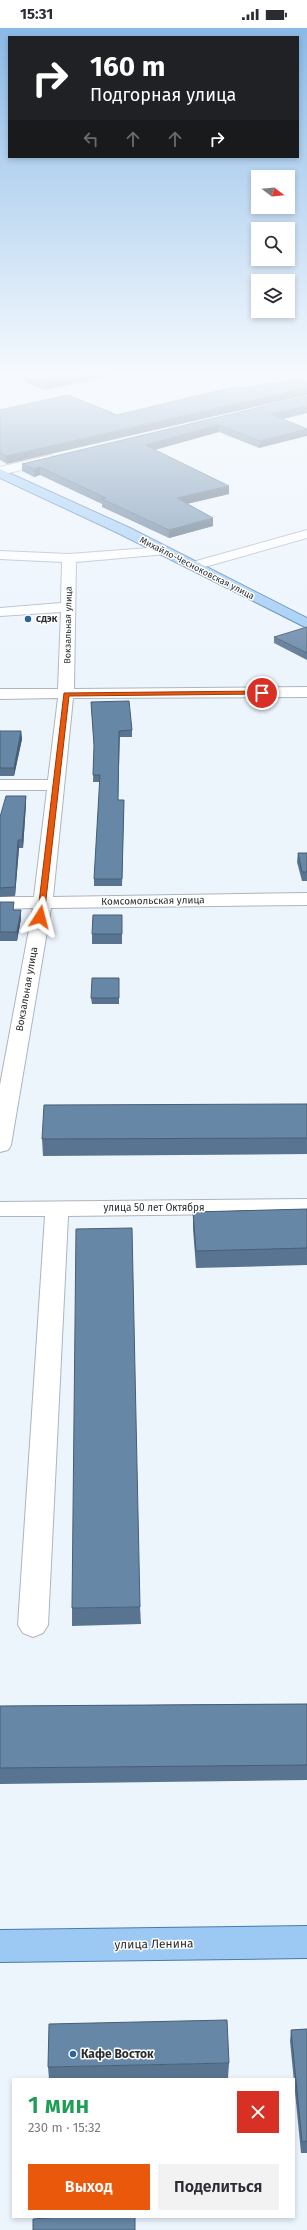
<!DOCTYPE html>
<html lang="ru">
<meta charset="utf-8">
<style>
body{margin:0;font-family:"Fira Sans",sans-serif;background:#f2f2f3;color:#2b2b33;height:100vh;display:flex;flex-direction:column;font-size:15px;white-space:nowrap}
*{box-sizing:border-box;margin:0}
p{font-size:13px;color:#7c7c81}
.icon{flex:none;width:22px;height:22px;fill:none;stroke:currentColor;stroke-width:2;stroke-linecap:round;stroke-linejoin:round}
.map{position:relative;flex:1;overflow:hidden}
.sheet{position:absolute;left:12px;top:2050px;width:283px;height:140px;display:flex;flex-direction:column;background:#fff;border-radius:0px;box-shadow:0 2px 6px #0003}
.sheet>*{flex:none}
.banner{position:absolute;left:8px;top:8px;width:291px;height:122px;border-radius:0px;box-shadow:0 2px 6px #0003;background:#202124;color:#fff;overflow:hidden}
.needle{width:26px;rotate:106deg}
.fabs{position:absolute;left:251px;top:142px;display:grid;gap:8px}
.fabs a{display:grid;place-items:center;width:44px;height:44px;border-radius:0px;background:#fff;box-shadow:0 2px 6px #0003;font-size:20px}
.pin{position:absolute;display:grid;place-items:center;width:34px;height:34px;color:#fff;margin:-17px;border:2px solid #fff;border-radius:50%;box-shadow:0 1px 4px #0007}
.me{position:absolute;width:44px;margin:-22px;rotate:9deg;stroke-linejoin:round;filter:drop-shadow(0 0 3px #0008)}
.turn{display:flex;align-items:center;gap:14px;height:84px;padding:0 16px;font-size:18px}
.turn .icon{width:52px;height:52px;stroke-width:2.5}
.turn b{display:block;font-size:28px;line-height:34px}
.lanes{display:flex;align-items:center;height:38px;padding:0 16px;background:#0003;justify-content:center;gap:20px;direction:ltr}
.lanes .off{opacity:.35}
.round{display:grid;place-items:center;flex:none;width:42px;height:42px;border-radius:0px;background:#f2f2f3}
.headline{display:flex;align-items:center;justify-content:space-between;height:68px;padding:0 16px}
h1{font-size:24px;font-weight:600;line-height:30px;color:#1e9e55}
.cta{display:flex;gap:8px;margin-top:auto;padding:8px 16px}
.cta a{flex:1;height:46px;border-radius:0px;background:#ea580c;color:#fff;font-size:16px;font-weight:600;line-height:46px;text-align:center}
.cta a+a{background:#f2f2f3;color:#2b2b33}
.status{display:flex;justify-content:space-between;align-items:center;height:28px;padding:0 20px;background:#fff;direction:ltr}
.status svg{height:11px;fill:currentColor}
.map>svg:first-child{display:block}
.lines{fill:none;stroke-linecap:round;stroke-linejoin:round}
.minor-casing{stroke:#aeb5bd;stroke-width:2}
.major-casing{stroke:#487baa;stroke-width:2}
.minor{fill:#fff;fill-rule:evenodd}
.major{fill:#9bc9f4;fill-rule:evenodd}
.wall{fill:#597490}
.shaded-wall{fill:#485e75}
.building{fill:#6787a7;stroke:#485e75}
.route{fill:#ea580c;stroke:#983908}
.poi-dot{fill:#29669d;stroke:#fff;stroke-width:1.5}
.labels{text-anchor:middle;dominant-baseline:central;stroke-width:3;stroke-linejoin:round;paint-order:stroke}
.far-street-label{font-size:9px;fill:#292c2f;stroke:#fff}
.far-poi-label{font-size:9px;font-weight:bold;fill:#292c2f;stroke:#fff;text-anchor:start}
.street-label{font-size:10px;fill:#292c2f;stroke:#fff}
.near-street-label{font-size:12px;fill:#292c2f;stroke:#fff}
.near-poi-label{font-size:12px;font-weight:bold;fill:#292c2f;stroke:#fff;text-anchor:start}
</style>
<div class="status"><b>15:31</b><svg viewBox="0 0 49 12"><path d="M0 12V9h3v3zM5 12V6h3v6zM10 12V3h3v9zM15 12V0h3v12zM26 1h20v11H26zM47 4h2v5h-2z"/></svg></div>
<div class="map">
<svg width="307" height="2202" viewBox="0 0 307 2202">
<rect width="100%" height="100%" fill="#ecf4fc"/>
<g class="lines">
<defs>
<g id="minor">
<path d="M51 427 57 431 55 434 0 447V439Z"/>
<path d="M307 502V510L194 542 187 538 189 535Z"/>
<path d="M162 519 167 520 169 523 167 526 76 534 74 661 307 659V669L73 670 53 869 307 865V877L51 880 11 1117 8 1122 0 1124V1057L33 880 0 881V869H34L47 762H0V752H48L58 670 0 671V661H58L61 584 0 588V580L61 575 62 534 0 531V523L69 526Z"/>
<path d="M307 1171V1185L68 1188 48 1597 43 1605 33 1609 23 1605 18 1597 45 1188H0V1174Z"/>
</g>
<g id="major">
<path d="M0 441 130 500 307 590V600L120 506 0 450Z"/>
<path d="M307 1898V1930L0 1934V1902Z"/>
</g>
</defs>
<use href="#minor" class="minor-casing"/>
<use href="#major" class="major-casing"/>
<use href="#minor" class="minor"/>
<use href="#major" class="major"/>
</g>
<g class="wall">
<path d="M7 346H120L44 362Z"/>
<path d="M68 367 7 436 0 432V382Z"/>
<path d="M307 368V385L282 391 259 420 219 404 155 422 229 466 187 476 213 490V498L169 510 102 479V476L40 447 34 449 22 443V436Z"/>
<path d="M307 599V632L274 615V609Z"/>
<path d="M91 674 132 702V709H120L118 772H124L122 858H94V851L100 754H93L94 720Z"/>
<path d="M0 703H21L22 711 14 748H0Z"/>
<path d="M26 768V776L23 820H19L15 868 0 869V789Z"/>
<path d="M298 825H307V853H302L297 834Z"/>
<path d="M0 874 14 882 21 891 17 913H0Z"/>
<path d="M122 887V916H92V906Z"/>
<path d="M119 950V976H92L91 970Z"/>
<path d="M307 1076V1126L43 1128 42 1111Z"/>
<path d="M307 1181V1237L196 1240 193 1201V1184Z"/>
<path d="M140 1579 141 1596 72 1598V1580Z"/>
<path d="M307 1676V1752L0 1756V1678Z"/>
<path d="M307 2001V2125H301L290 2013 291 2002Z"/>
<path d="M229 2035 228 2050 160 2051H49L48 2039Z"/>
</g>
<g class="shaded-wall">
<path d="M87 346H120L44 362V355Z"/>
<path d="M307 360V367L7 436 6 428Z"/>
<path d="M307 378V385L271 394V386Z"/>
<path d="M219 397V404L145 424V417Z"/>
<path d="M307 401V408L259 420 260 413Z"/>
<path d="M40 439V447L34 449V441Z"/>
<path d="M229 458V466L177 478V470Z"/>
<path d="M213 490V498L169 510V502Z"/>
<path d="M21 703 22 711 14 748V740Z"/>
<path d="M26 768V776L23 820 22 812Z"/>
<path d="M18 812 19 820 15 868V859Z"/>
<path d="M21 882V891L17 913V904Z"/>
</g>
<g class="building">
<path d="M23 346H87L44 355Z"/>
<path d="M298 351 307 354V360L6 428 0 425V382L68 367 117 387 239 358 244 360Z"/>
<path d="M307 368V378L271 386 307 401 260 413 219 397 145 417 229 458 177 470 213 490 169 502 102 471 106 470 40 439 34 441 22 436Z"/>
<path d="M307 599V625L274 609Z"/>
<path d="M129 673 132 702 119 703 118 772H124L122 851H94L100 747H93L94 717 91 674Z"/>
<path d="M0 703H21L14 740H0Z"/>
<path d="M6 768H26L22 812H18L15 859 0 860V789Z"/>
<path d="M298 825H307V844H302Z"/>
<path d="M0 874H14L13 882H21L17 904H0Z"/>
<path d="M93 887H122V906H92Z"/>
<path d="M92 950H119V970H91Z"/>
<path d="M307 1076V1110L42 1111 44 1077Z"/>
<path d="M307 1181V1220L196 1223 193 1184Z"/>
<path d="M132 1200 140 1579 72 1580 76 1201Z"/>
<path d="M307 1676V1737L0 1740V1678Z"/>
<path d="M227 1992 229 2035 48 2039 49 1996Z"/>
<path d="M307 2001V2113L302 2114 291 2002Z"/>
<path d="M59 2189H135V2202H33V2191Z"/>
</g>
<linearGradient id="sky" x2="0" y2="1"><stop stop-color="#8ab9e6"/><stop offset="0.53" stop-color="#f6fafe"/><stop offset="1" stop-color="#f6fafe" stop-opacity="0"/></linearGradient>
<rect width="307" height="654" fill="url(#sky)"/>
<path class="route" d="M262 663 264 666 69 668 44 889 37 891 64 665Z"/>
<g class="poi-dot">
<circle cx="28" cy="591" r="4"/>
<circle cx="73" cy="2026" r="4"/>
</g>
<g class="labels">
<g class="far-street-label">
<text transform="translate(197 540) rotate(27)">Михайло-Чесноковская улица</text>
<text transform="translate(68 597) rotate(-89)">Вокзальная улица</text>
</g>
<g class="far-poi-label">
<text x="36" y="591">СДЭК</text>
</g>
<g class="street-label">
<text transform="translate(153 873) rotate(-1)">Комсомольская улица</text>
<text transform="translate(27 961) rotate(-80)">Вокзальная улица</text>
<text x="154" y="1180">улица 50 лет Октября</text>
</g>
<g class="near-street-label">
<text transform="translate(154 1916) rotate(-1)">улица Ленина</text>
</g>
<g class="near-poi-label">
<text x="81" y="2026">Кафе Восток</text>
</g>
</g>
</svg>
<div class="fabs">
<a><svg class="needle" viewBox="-14 -14 28 28"><path d="M0-13l5 13h-10z" fill="#e53935"/><path d="M0 13l5-13h-10z" fill="#7c7c81"/></svg></a>
<a><svg class="icon" aria-label="search" viewBox="0 0 24 24"><circle cx="10" cy="10" r="6"/><path d="M15 15l6 6"/></svg></a>
<a><svg class="icon" aria-label="layers" viewBox="0 0 24 24"><path d="M12 4l9 5-9 5-9-5zM3 14l9 5 9-5"/></svg></a>
</div>
<div class="pin" style="left:262px;top:665px;background:#d93025"><svg class="icon" aria-label="arrive" viewBox="0 0 24 24"><path d="M6 21V4h12l-3 4 3 4H6"/></svg></div>
<svg class="me" style="left:40px;top:889px" viewBox="-20 -20 40 40"><path d="M0-17L14 15 0 8-14 15z" fill="#ea580c" stroke="#fff" stroke-width="4"/></svg>
<div class="banner">
<div class="turn"><svg class="icon" aria-label="right" viewBox="0 0 24 24"><path d="M7 20v-9h11M14 6l5 5-5 5"/></svg><div><b>160 m</b>Подгорная улица</div></div>
<div class="lanes"><svg class="icon off" aria-label="left" viewBox="0 0 24 24"><path d="M17 20v-9H6M10 6l-5 5 5 5"/></svg><svg class="icon off" aria-label="ahead" viewBox="0 0 24 24"><path d="M12 20V5M6 11l6-6 6 6"/></svg><svg class="icon off" aria-label="ahead" viewBox="0 0 24 24"><path d="M12 20V5M6 11l6-6 6 6"/></svg><svg class="icon" aria-label="right" viewBox="0 0 24 24"><path d="M7 20v-9h11M14 6l5 5-5 5"/></svg></div>
</div>
<section class="sheet">
<div class="headline"><div><h1>1 мин</h1><p>230 m · 15:32</p></div><a class="round" style="background:#d93025;color:#fff"><svg class="icon" aria-label="close" viewBox="0 0 24 24"><path d="M6 6l12 12M18 6L6 18"/></svg></a></div>
<div class="cta"><a>Выход</a><a>Поделиться</a></div>
</section>
</div>
